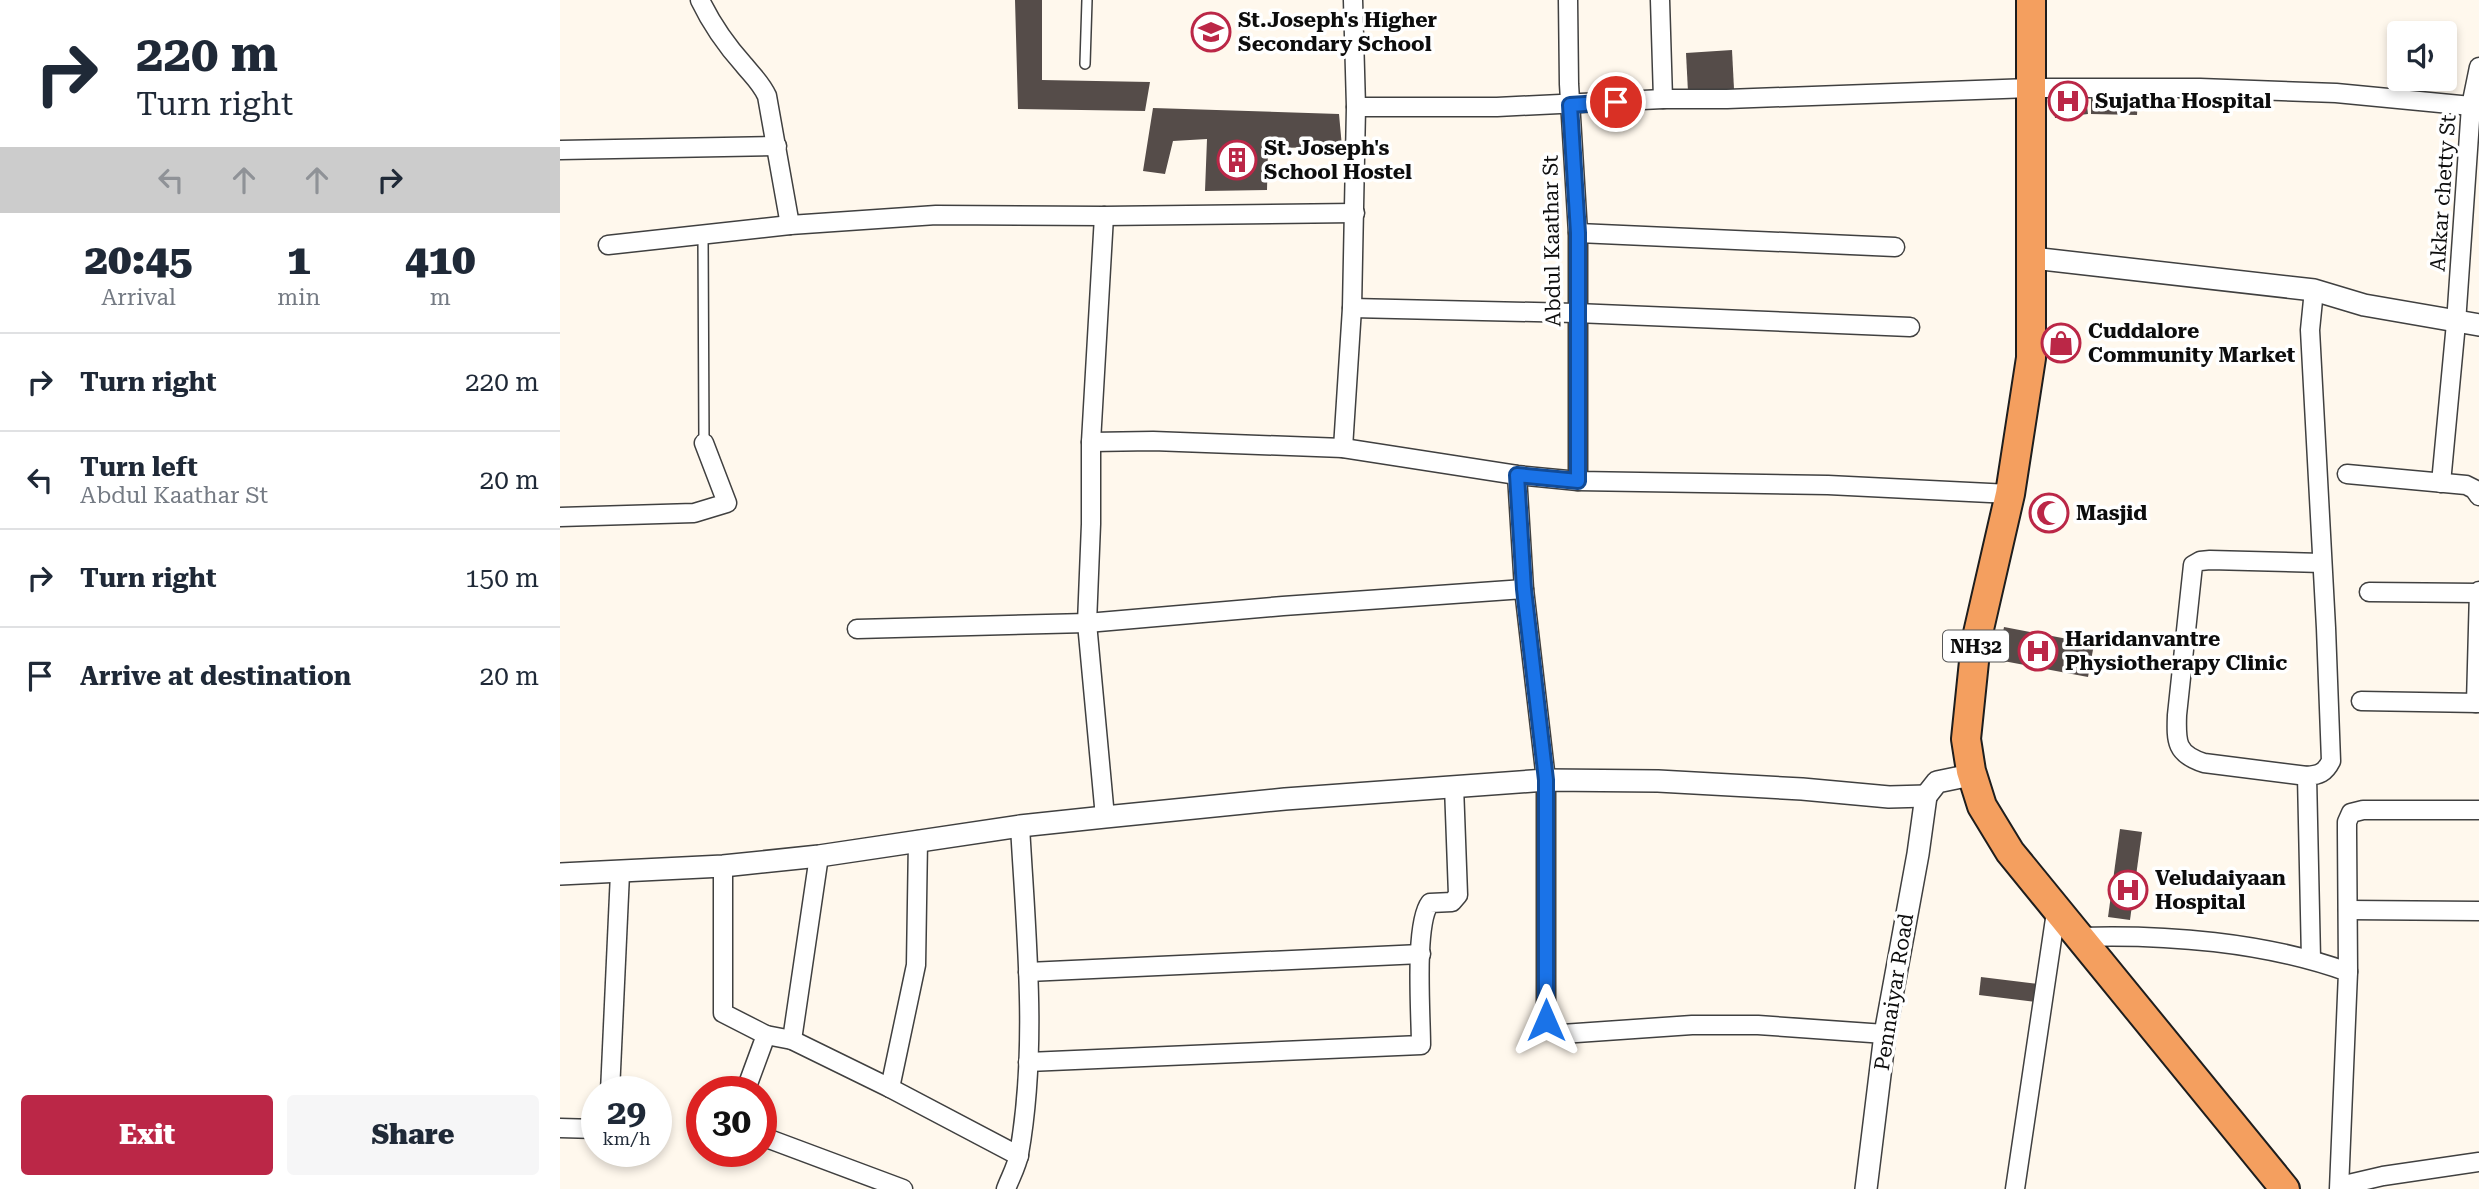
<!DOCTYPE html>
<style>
body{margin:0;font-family:"Roboto Serif",serif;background:#f6f6f7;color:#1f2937;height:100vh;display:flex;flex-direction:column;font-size:26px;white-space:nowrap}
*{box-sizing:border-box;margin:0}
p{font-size:23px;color:#747a83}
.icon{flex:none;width:38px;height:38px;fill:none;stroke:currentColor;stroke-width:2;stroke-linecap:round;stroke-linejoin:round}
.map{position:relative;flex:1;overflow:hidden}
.side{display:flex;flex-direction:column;background:#fff;width:560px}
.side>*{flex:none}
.banner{background:#fff;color:#1f2937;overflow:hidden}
.fabs{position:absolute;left:1827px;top:21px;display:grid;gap:14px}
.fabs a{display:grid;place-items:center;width:70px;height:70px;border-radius:7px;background:#fff;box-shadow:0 4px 10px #0003;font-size:35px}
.speed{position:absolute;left:21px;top:1076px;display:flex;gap:14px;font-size:35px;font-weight:700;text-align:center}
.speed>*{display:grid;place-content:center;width:91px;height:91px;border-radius:50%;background:#fff;box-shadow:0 4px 10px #0003;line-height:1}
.speed small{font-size:18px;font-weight:400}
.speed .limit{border:10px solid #d22;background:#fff;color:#111}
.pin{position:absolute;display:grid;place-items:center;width:60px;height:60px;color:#fff;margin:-30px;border:4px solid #fff;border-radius:50%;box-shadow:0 2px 7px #0007}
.me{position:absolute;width:77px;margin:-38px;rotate:0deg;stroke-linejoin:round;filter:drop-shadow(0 0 5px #0008)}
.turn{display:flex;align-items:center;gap:24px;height:147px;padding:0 21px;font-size:32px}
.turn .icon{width:91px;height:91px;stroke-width:2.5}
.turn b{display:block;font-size:49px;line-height:60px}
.lanes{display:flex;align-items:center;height:66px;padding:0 21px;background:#0003;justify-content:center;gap:35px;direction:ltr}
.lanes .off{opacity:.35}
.eta{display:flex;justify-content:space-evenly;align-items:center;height:119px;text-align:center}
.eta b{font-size:42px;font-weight:800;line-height:49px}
.action{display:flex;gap:14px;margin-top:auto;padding:14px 21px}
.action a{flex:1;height:80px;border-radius:7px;background:#bb2747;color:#fff;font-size:28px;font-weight:800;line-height:80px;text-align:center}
.action a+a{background:#f6f6f7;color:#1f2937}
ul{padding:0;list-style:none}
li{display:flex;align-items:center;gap:21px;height:98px;padding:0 21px;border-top:2px solid #e0e1e3}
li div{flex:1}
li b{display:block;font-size:26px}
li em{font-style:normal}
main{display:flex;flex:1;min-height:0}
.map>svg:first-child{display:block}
.building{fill:#554c49}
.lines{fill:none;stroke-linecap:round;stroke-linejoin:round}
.service-casing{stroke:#404040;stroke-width:12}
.minor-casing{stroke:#404040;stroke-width:21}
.tertiary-casing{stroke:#404040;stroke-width:24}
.trunk-casing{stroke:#1e1e1e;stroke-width:32}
.service{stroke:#fff;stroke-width:9}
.minor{stroke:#fff;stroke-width:18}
.tertiary{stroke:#fff;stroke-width:21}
.trunk{stroke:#f49f5f;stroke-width:28}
.route-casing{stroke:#114b97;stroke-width:18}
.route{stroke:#1a73e8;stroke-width:12}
.labels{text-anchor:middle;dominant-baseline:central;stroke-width:7;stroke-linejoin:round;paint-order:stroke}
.shield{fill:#fff;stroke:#565656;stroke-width:2}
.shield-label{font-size:19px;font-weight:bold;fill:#0d0d0d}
.poi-label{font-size:21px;font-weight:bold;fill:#0d0d0d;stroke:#fff;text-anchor:start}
.street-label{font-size:21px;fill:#0d0d0d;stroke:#fff}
</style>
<main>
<section class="side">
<div class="banner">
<div class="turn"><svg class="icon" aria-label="right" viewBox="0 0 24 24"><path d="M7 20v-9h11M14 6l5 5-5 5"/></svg><div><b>220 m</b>Turn right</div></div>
<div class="lanes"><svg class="icon off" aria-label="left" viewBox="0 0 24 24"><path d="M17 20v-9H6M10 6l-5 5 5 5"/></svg><svg class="icon off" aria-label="ahead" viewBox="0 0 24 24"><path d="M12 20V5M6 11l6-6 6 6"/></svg><svg class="icon off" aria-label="ahead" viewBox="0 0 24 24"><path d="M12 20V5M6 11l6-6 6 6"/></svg><svg class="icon" aria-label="right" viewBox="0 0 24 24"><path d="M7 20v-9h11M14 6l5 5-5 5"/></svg></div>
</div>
<div class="eta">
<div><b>20:45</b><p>Arrival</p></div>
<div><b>1</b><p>min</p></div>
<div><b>410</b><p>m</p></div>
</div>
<ul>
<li><svg class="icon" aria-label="right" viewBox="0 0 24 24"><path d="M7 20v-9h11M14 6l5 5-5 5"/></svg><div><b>Turn right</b></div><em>220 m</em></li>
<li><svg class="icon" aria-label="left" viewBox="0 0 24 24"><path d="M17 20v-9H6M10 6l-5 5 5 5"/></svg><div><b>Turn left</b><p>Abdul Kaathar St</p></div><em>20 m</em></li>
<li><svg class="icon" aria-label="right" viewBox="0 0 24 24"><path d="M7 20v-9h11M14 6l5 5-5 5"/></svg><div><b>Turn right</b></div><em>150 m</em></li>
<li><svg class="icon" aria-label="arrive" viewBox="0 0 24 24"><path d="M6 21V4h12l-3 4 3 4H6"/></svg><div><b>Arrive at destination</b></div><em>20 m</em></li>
</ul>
<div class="action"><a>Exit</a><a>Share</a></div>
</section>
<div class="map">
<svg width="1919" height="1189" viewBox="0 0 1919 1189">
<rect width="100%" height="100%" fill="#fff8ed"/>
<g class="building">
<path d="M455 0H482V80L590 82 585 111 458 109Z"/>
<path d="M1172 50 1174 89 1128 92 1126 53Z"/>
<path d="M1525 90 1528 114 1495 118 1492 94Z"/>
<path d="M1531 93 1578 94 1577 115 1531 114Z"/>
<path d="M593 108 779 114 782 147 708 148 707 190 645 191 647 139 613 141 605 174 583 171Z"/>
<path d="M1444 627 1534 644 1528 677 1438 660Z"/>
<path d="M1560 829 1582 832 1570 920 1548 917Z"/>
<path d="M1421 977 1479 984 1477 1002 1419 995Z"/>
</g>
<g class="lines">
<defs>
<g id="service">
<path d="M525 64 527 0"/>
<path d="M143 235 144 443"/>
</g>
<g id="minor">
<path d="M140 0C151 23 167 46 184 65 193 76 201 83 207 96L230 225 376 215 544 216 795 213"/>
<path d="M793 0 796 107H937L1103 99H1167L1470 88H1640L1776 93 1911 106"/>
<path d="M1008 0 1009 84 1018 233V481"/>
<path d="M1100 0 1103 99"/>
<path d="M0 150 217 146"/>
<path d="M544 216 531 442V524L527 623 545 817"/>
<path d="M1018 233 1335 247"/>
<path d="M48 245 230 225"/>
<path d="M792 308 1016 313 1350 327"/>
<path d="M531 442 593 441 783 448 957 475 1018 481 1268 485 1450 494"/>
<path d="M783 448 792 308 796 107"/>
<path d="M1787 474 1906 485 1914 489 1919 496"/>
<path d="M957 475 964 589 986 780V1020L991 1030 1002 1034 1132 1025H1198L1325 1034"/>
<path d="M1881 483 1896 323 1911 106 1919 67"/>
<path d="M0 517 134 513 167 503 144 443"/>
<path d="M1809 592 1919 593"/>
<path d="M297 629 527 623 723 606 964 589"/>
<path d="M1801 701 1919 703"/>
<path d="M1916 703 1919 591"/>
<path d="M1747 776 1644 763C1616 754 1616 742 1617 715L1633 565 1640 561 1650 560 1762 563"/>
<path d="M358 840 356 965 330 1088 459 1156"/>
<path d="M163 866V1013L206 1035 185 1092"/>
<path d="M1788 910 1919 911"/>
<path d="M1517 937C1605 934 1705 942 1788 972L1779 1189"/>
<path d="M1751 959 1747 776C1759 775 1765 773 1771 761L1766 628 1750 330 1754 290"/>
<path d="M468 972 861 954"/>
<path d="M1788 972 1787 832V822L1791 813 1803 810H1919"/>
<path d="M206 1035 232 1040 330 1088"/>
<path d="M232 1040 259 856"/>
<path d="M468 1062 861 1045C861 1015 854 924 870 903L892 902 898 895 894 786"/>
<path d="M50 1092 60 873"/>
<path d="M0 1128 37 1129"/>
<path d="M201 1136 343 1189"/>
<path d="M1780 1186 1823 1176 1919 1162"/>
<path d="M446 1189C450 1178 457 1166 459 1154 478 1046 466 934 460 826"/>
<path d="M1455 1189 1496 912"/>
</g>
<g id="tertiary">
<path d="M1472 258 1754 290 1804 305 1919 325"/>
<path d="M1366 796 1377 782 1406 776 1413 777"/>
<path d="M0 874 163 866 259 856 460 826 545 817 725 799 986 780 1098 781 1242 789 1329 797 1366 796"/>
<path d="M1306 1189 1325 1034 1358 854 1366 796"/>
</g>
<path id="trunk" d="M1471 0V358L1450 494 1416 642 1406 739 1411 771 1422 806 1450 852 1725 1189"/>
</defs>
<use href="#service" class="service-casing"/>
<use href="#minor" class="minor-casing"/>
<use href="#tertiary" class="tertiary-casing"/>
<use href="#trunk" class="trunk-casing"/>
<use href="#service" class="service"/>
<use href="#minor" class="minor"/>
<use href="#tertiary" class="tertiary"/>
<use href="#trunk" class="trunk"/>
</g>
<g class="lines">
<defs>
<path id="route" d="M986 1020V780L964 589 957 475 1018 481V233L1010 105 1056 102"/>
</defs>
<use href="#route" class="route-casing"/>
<use href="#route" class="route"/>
</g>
<defs>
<symbol id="school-ring" viewBox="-11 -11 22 22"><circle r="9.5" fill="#fff" stroke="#bb2747" stroke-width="1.5"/><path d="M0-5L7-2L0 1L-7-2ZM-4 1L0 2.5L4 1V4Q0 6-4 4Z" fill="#bb2747"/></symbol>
<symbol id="hospital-ring" viewBox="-11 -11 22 22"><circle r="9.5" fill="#fff" stroke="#bb2747" stroke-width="1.5"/><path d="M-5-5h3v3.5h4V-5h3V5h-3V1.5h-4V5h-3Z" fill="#bb2747"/></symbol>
<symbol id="building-ring" viewBox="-11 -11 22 22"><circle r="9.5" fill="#fff" stroke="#bb2747" stroke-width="1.5"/><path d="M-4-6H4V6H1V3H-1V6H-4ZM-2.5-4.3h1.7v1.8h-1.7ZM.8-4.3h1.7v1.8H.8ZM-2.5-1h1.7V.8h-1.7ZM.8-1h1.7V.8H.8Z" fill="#bb2747"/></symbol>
<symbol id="shop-ring" viewBox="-11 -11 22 22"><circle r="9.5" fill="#fff" stroke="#bb2747" stroke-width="1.5"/><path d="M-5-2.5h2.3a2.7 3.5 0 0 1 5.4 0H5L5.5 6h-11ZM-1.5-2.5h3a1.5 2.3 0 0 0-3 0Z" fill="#bb2747"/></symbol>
<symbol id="mosque-ring" viewBox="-11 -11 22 22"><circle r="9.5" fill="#fff" stroke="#bb2747" stroke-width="1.5"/><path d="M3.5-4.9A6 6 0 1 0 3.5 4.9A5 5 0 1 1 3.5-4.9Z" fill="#bb2747"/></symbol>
</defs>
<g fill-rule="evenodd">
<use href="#school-ring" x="629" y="10" width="44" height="44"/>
<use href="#hospital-ring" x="1486" y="79" width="44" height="44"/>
<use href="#building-ring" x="655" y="138" width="44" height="44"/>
<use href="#shop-ring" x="1479" y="321" width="44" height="44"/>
<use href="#mosque-ring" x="1467" y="491" width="44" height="44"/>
<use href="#hospital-ring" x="1456" y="629" width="44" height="44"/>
<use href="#hospital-ring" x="1546" y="868" width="44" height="44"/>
</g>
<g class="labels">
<rect class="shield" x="1383" y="630.5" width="66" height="31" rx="5"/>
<g class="shield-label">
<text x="1416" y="646">NH32</text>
</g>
<g class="poi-label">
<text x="678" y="20">St.Joseph's Higher<tspan x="678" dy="24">Secondary School</tspan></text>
<text x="1535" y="101">Sujatha Hospital</text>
<text x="704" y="148">St. Joseph's<tspan x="704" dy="24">School Hostel</tspan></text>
<text x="1528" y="331">Cuddalore<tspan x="1528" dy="24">Community Market</tspan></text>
<text x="1516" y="513">Masjid</text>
<text x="1505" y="639">Haridanvantre<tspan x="1505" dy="24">Physiotherapy Clinic</tspan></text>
<text x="1595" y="878">Veludaiyaan<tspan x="1595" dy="24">Hospital</tspan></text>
</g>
<g class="street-label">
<text transform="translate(1883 193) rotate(-86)">Akkar chetty St</text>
<text transform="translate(992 241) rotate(-91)">Abdul Kaathar St</text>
<text transform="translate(1334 992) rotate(-81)">Pennaiyar Road</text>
</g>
</g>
</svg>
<div class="fabs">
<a><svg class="icon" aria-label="sound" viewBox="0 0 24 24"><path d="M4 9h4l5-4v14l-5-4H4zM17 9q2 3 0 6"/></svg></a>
</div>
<div class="speed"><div>29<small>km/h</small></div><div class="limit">30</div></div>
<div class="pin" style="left:1056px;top:102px;background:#d93025"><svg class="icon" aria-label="arrive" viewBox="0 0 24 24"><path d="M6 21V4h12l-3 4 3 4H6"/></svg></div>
<svg class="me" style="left:986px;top:1020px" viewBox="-20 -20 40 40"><path d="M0-17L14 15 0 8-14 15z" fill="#1a73e8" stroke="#fff" stroke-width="4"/></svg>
</div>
</main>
